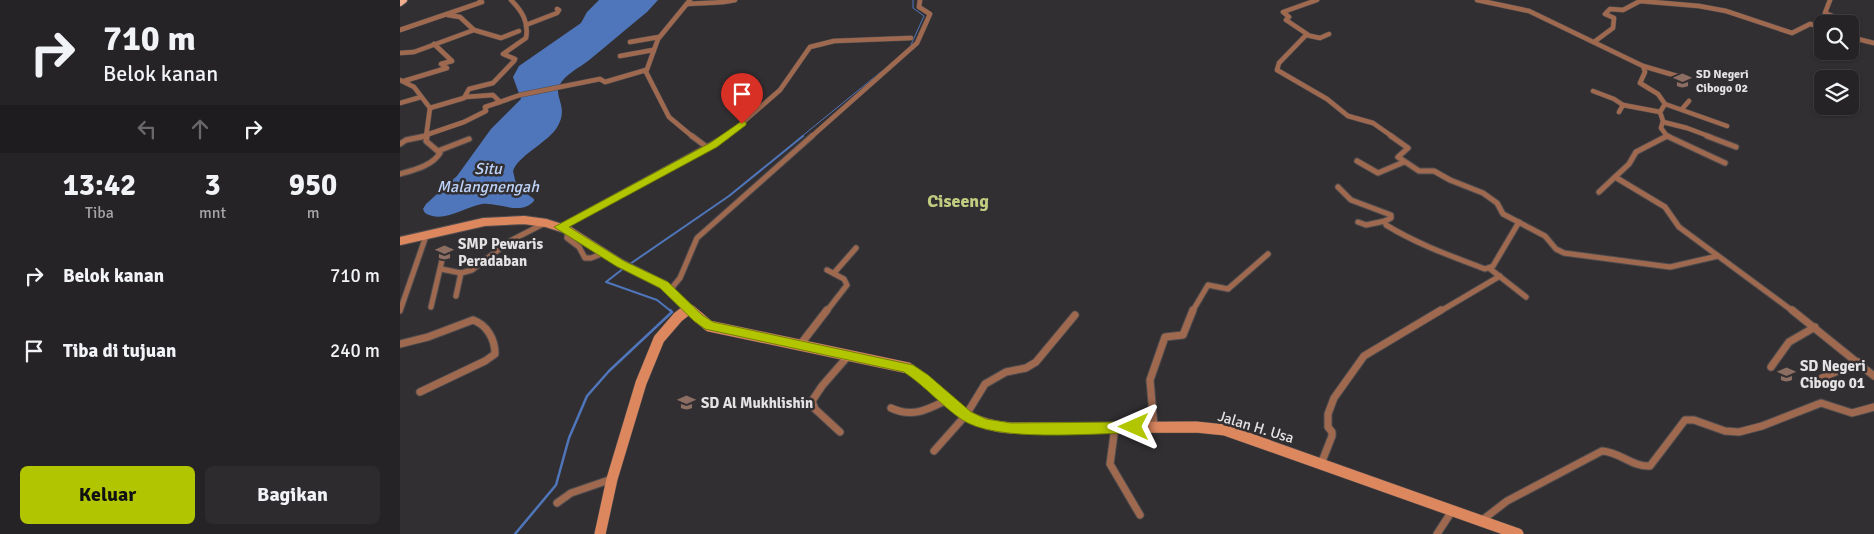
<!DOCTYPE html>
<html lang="id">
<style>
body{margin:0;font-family:Signika,sans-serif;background:#2e2b2e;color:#f1f3f6;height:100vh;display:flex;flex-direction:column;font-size:19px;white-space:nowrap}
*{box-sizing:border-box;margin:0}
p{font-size:16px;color:#a4a4a7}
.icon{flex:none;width:28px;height:28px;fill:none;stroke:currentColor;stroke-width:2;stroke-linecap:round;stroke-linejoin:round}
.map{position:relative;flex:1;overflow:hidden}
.details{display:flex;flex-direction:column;background:#262326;width:400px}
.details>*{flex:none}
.hud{background:#262326;color:#f1f3f6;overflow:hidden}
.buttons{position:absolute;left:1414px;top:15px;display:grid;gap:10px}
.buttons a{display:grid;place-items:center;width:45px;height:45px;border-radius:8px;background:#262326;box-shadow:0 1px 4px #0004,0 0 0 1px #424043;font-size:25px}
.pin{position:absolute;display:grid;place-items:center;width:42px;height:42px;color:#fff;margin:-51px -21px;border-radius:50% 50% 50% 0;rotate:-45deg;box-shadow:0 0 5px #0007}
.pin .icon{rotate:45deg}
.me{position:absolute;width:55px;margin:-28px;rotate:270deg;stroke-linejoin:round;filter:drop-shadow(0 0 4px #0008)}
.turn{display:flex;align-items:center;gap:18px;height:105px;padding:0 20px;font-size:22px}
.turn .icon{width:65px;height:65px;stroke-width:2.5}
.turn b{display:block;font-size:35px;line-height:42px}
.lanes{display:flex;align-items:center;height:48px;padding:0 20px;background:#0003;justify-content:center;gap:25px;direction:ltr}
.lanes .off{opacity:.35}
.eta{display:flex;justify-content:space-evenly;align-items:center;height:85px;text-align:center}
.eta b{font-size:30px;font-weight:700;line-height:35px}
.button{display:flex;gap:10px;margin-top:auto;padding:10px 20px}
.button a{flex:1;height:58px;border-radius:8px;background:#b1c500;color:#111;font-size:20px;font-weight:700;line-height:58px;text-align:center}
.button a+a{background:#2e2b2e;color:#f1f3f6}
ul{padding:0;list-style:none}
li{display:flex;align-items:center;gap:15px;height:75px;padding:0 20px}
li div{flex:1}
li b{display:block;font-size:19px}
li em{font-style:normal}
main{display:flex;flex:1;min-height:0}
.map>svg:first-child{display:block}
.water{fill:#4f76bb}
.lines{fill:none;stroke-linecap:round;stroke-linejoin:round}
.stream-far2{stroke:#4f76bb;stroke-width:1}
.stream-far1{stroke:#4f76bb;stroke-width:2}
.stream{stroke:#4f76bb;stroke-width:2.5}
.street-far2-casing{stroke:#4f4c4e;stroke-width:5.5}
.street-far1-casing{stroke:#4f4c4e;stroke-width:7}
.street-casing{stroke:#4f4c4e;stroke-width:9}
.secondary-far1-casing{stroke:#4f4c4e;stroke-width:10}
.secondary-casing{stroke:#4f4c4e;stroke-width:12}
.primary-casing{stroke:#4f4c4e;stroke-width:8}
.street-far2{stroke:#9f6950;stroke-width:4.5}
.street-far1{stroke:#9f6950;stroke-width:5}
.street{stroke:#9f6950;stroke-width:7}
.secondary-far1{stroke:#dd875f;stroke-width:8}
.secondary{stroke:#dd875f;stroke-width:11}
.primary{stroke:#f1ae8f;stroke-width:6}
.route{fill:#b1c500;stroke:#738000}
.labels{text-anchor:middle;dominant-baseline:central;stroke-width:5;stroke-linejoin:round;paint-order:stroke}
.far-poi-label{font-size:12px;font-weight:bold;fill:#e5e2e4;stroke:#322f32;text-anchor:start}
.poi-label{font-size:15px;font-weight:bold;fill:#e5e2e4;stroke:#322f32;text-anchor:start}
.street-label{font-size:15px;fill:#e5e2e4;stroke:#322f32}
.water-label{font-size:16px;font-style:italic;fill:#bdd3f9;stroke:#322f32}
.quarter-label{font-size:18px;font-weight:bold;fill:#c0cd81;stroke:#322f32}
</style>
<main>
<section class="details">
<div class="hud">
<div class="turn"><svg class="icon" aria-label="right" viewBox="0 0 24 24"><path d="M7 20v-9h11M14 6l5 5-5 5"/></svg><div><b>710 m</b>Belok kanan</div></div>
<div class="lanes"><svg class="icon off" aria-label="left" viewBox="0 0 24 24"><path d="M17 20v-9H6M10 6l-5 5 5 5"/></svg><svg class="icon off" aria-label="ahead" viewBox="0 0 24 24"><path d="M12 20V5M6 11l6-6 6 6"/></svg><svg class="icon" aria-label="right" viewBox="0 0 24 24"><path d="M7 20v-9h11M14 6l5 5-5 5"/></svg></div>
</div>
<div class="eta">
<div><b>13:42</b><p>Tiba</p></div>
<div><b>3</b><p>mnt</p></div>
<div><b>950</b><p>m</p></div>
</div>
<ul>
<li><svg class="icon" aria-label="right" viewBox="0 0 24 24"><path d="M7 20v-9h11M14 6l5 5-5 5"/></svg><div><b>Belok kanan</b></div><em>710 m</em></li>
<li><svg class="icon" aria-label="arrive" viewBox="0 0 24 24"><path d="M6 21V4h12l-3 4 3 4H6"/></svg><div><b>Tiba di tujuan</b></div><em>240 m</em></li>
</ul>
<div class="button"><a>Keluar</a><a>Bagikan</a></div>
</section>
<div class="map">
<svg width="1474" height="534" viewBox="0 0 1474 534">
<rect width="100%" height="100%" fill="#322f32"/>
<path class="water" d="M199 0H258L247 12C227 28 208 45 188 61 179 68 165 74 159 86 154 98 170 108 156 129 145 144 118 156 113 171L116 184 120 189 134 199V201C121 216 99 202 82 204 64 207 43 224 25 213L23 209 26 204 57 176 91 129 121 99 113 77 119 66 181 23 187 12Z"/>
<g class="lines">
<g class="stream-far2">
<path d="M510 47 524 16 513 8V0"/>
<path d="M401 137 482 71"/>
</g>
<g class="stream-far1">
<path d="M230 264 329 196 403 136"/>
<path d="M224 268 206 282 257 300 272 312"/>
</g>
<path class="stream" d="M115 534 156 485 169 438 187 396 209 371 272 312 270 310"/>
<defs>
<g id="street-far2">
<path d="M290 0 258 39 246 72 269 117 293 137"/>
<path d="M917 0 883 12 889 17 886 20 907 34 879 63 877 70 927 99 948 116 973 123 993 137"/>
<path d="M1077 0 1129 11 1243 66 1245 72 1240 83 1258 94 1265 104 1260 112 1263 121 1261 128 1267 136 1265 137"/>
<path d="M287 4C304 2 319 4 335 0"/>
<path d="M48 15 60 17 74 30 101 38 119 31"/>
<path d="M1425 24 1435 17 1425 13 1430 0"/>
<path d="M126 25 157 13 159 10 157 9"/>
<path d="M0 30 82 2 80 0"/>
<path d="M906 35 920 38 929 34"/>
<path d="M1450 37 1474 43"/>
<path d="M230 42 259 37"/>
<path d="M1194 42 1213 28 1214 18 1205 14 1210 9 1223 10 1240 1 1299 6 1326 11 1392 33 1410 24 1422 27"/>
<path d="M0 53 14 52 74 30"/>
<path d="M220 56 253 50"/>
<path d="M1243 66 1277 76"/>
<path d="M0 80 14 87 30 108 26 137"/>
<path d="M4 81 47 68 41 64 52 61 34 44"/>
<path d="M1193 91 1214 99 1223 105 1219 112"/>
<path d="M65 97 93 95 100 102 120 95 200 79 205 82 246 70"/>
<path d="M0 103 21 97"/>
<path d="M1265 104 1327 126"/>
<path d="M1223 105 1260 112"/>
<path d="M30 108 64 98 69 89 93 83 114 61 115 59 103 54 126 38C129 22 122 11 111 0"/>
<path d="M1282 109 1289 101"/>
<path d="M1263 122 1287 128 1311 137"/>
<path d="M26 135 64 122 86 111 85 107 100 102"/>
<path d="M1267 136 1270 137"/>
<path d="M20 137 26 136"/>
<path d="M326 137 380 90 410 47 434 41 511 38"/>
<path d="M411 137 517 43 530 14 519 7 520 0"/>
</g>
<g id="street-far1">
<path d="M292 136 308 148"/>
<path d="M991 136 1008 148 998 157 1019 171H1034L1050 180 1083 193 1097 203 1103 214 1145 236 1156 249 1164 253 1270 267 1318 256"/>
<path d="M1267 136 1236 152 1229 164 1215 177 1265 207 1279 227 1394 312"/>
<path d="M1267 136 1325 163"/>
<path d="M1307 136 1336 147"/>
<path d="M0 144 6 140 26 136"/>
<path d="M38 151 69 139"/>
<path d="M957 161 978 173 1004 162"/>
<path d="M0 174C14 170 32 166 40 153L26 141 27 136"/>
<path d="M938 187 951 200 991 215V218L985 221 986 225C1017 244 1051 256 1085 269L1093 266 1119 222"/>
<path d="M1199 192 1215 177"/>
<path d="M958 222 966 225 985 221"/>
<path d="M160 227 327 136"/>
<path d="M168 230 167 238 179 247 185 258H191L204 253"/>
<path d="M1089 268 1126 297"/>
<path d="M41 269 61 273 72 270 110 241 145 223"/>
<path d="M434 273 456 248"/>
<path d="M270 290 280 278 297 238 412 136"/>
<path d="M56 296 61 273"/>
<path d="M31 307 43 256"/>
<path d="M0 311 26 236"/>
<path d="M426 312 447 285 444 279 427 270"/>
<path d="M792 312 808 285 828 289 868 254"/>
<path d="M1039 312 1100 276"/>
</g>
<g id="street">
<path d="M1392 310 1474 376"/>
<path d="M0 344 28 337 73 320C87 325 95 339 95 354L85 361 20 392"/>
<path d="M400 345 427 310"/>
<path d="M1371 367 1389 342 1415 327"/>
<path d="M1422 378 1458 362"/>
<path d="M491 408C512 418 527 410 547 400"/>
<path d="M715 427 710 464 740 515"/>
<path d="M754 427 750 380 765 337 783 335 793 310"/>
<path d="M440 432 415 409 412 401 422 386 449 355"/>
<path d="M534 451 566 415 585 384 606 372 626 368 636 362 675 315"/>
<path d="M921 464 932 436V432L928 427V414L934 398 964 356 1041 310"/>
<path d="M157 503 171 493 212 479"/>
<path d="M1081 521 1107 501 1202 451C1220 452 1232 467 1250 466L1285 420H1294L1325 431 1339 432 1362 426 1421 403 1452 413 1474 407"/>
<path d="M1037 534 1052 511"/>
</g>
<g id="secondary-far1">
<path d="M0 241 84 222 124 220 146 223 168 230 220 263 264 285 291 312"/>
<path d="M285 312 289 309"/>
</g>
<g id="secondary">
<path d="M290 310 309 326 508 368C549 395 555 424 611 428L796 427 825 430 1118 534"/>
<path d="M200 534 212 479 241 383 259 339 278 317 287 310"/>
</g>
<path id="primary" d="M0 3 4 0"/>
</defs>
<use href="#street-far2" class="street-far2-casing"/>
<use href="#street-far1" class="street-far1-casing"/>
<use href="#street" class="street-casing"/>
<use href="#secondary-far1" class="secondary-far1-casing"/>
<use href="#secondary" class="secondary-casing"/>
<use href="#primary" class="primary-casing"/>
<use href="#street-far2" class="street-far2"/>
<use href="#street-far1" class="street-far1"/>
<use href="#street" class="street"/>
<use href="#secondary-far1" class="secondary-far1"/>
<use href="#secondary" class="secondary"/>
<use href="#primary" class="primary"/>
</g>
<path class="route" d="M342 121 346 122V125L317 147 169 227 224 261 268 282 302 315 313 322 513 365 528 375 571 412 586 419 611 423 734 422 739 423 741 427 739 431 734 433C691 433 595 443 561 419 541 405 525 386 504 372L305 329 294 321 260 288 216 266 154 227 310 143Z"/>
<defs>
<symbol id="school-bare" viewBox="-9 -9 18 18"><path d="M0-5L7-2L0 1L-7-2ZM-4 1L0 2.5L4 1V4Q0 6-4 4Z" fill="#8d6e63" stroke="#322f32" stroke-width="2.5" paint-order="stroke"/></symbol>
</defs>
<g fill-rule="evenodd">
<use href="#school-bare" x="1270" y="68" width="25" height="25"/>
<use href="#school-bare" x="32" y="240" width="25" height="25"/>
<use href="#school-bare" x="1374" y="362" width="25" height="25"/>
<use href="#school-bare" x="274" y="390" width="25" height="25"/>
</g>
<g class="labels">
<g class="far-poi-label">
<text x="1296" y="74">SD Negeri<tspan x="1296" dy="14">Cibogo 02</tspan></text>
</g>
<g class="poi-label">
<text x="58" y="244">SMP Pewaris<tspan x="58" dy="17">Peradaban</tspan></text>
<text x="1400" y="366">SD Negeri<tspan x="1400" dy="17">Cibogo 01</tspan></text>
<text x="301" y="403">SD Al Mukhlishin</text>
</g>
<g class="street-label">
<text transform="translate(856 427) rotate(17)">Jalan H. Usa</text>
</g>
<g class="water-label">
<text x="88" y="169">Situ<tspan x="88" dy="18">Malangnengah</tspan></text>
</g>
<g class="quarter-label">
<text x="558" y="201">Ciseeng</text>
</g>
</g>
</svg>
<div class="buttons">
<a><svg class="icon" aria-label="search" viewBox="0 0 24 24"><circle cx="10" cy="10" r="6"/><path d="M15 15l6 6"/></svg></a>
<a><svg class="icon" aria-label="layers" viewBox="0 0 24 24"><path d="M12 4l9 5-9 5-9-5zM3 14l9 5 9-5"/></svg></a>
</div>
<div class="pin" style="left:342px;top:124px;background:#d93025"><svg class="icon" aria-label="arrive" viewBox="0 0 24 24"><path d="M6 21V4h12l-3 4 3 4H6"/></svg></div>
<svg class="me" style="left:734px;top:427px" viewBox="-20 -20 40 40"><path d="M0-17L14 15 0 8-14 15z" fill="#b1c500" stroke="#fff" stroke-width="4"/></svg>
</div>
</main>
